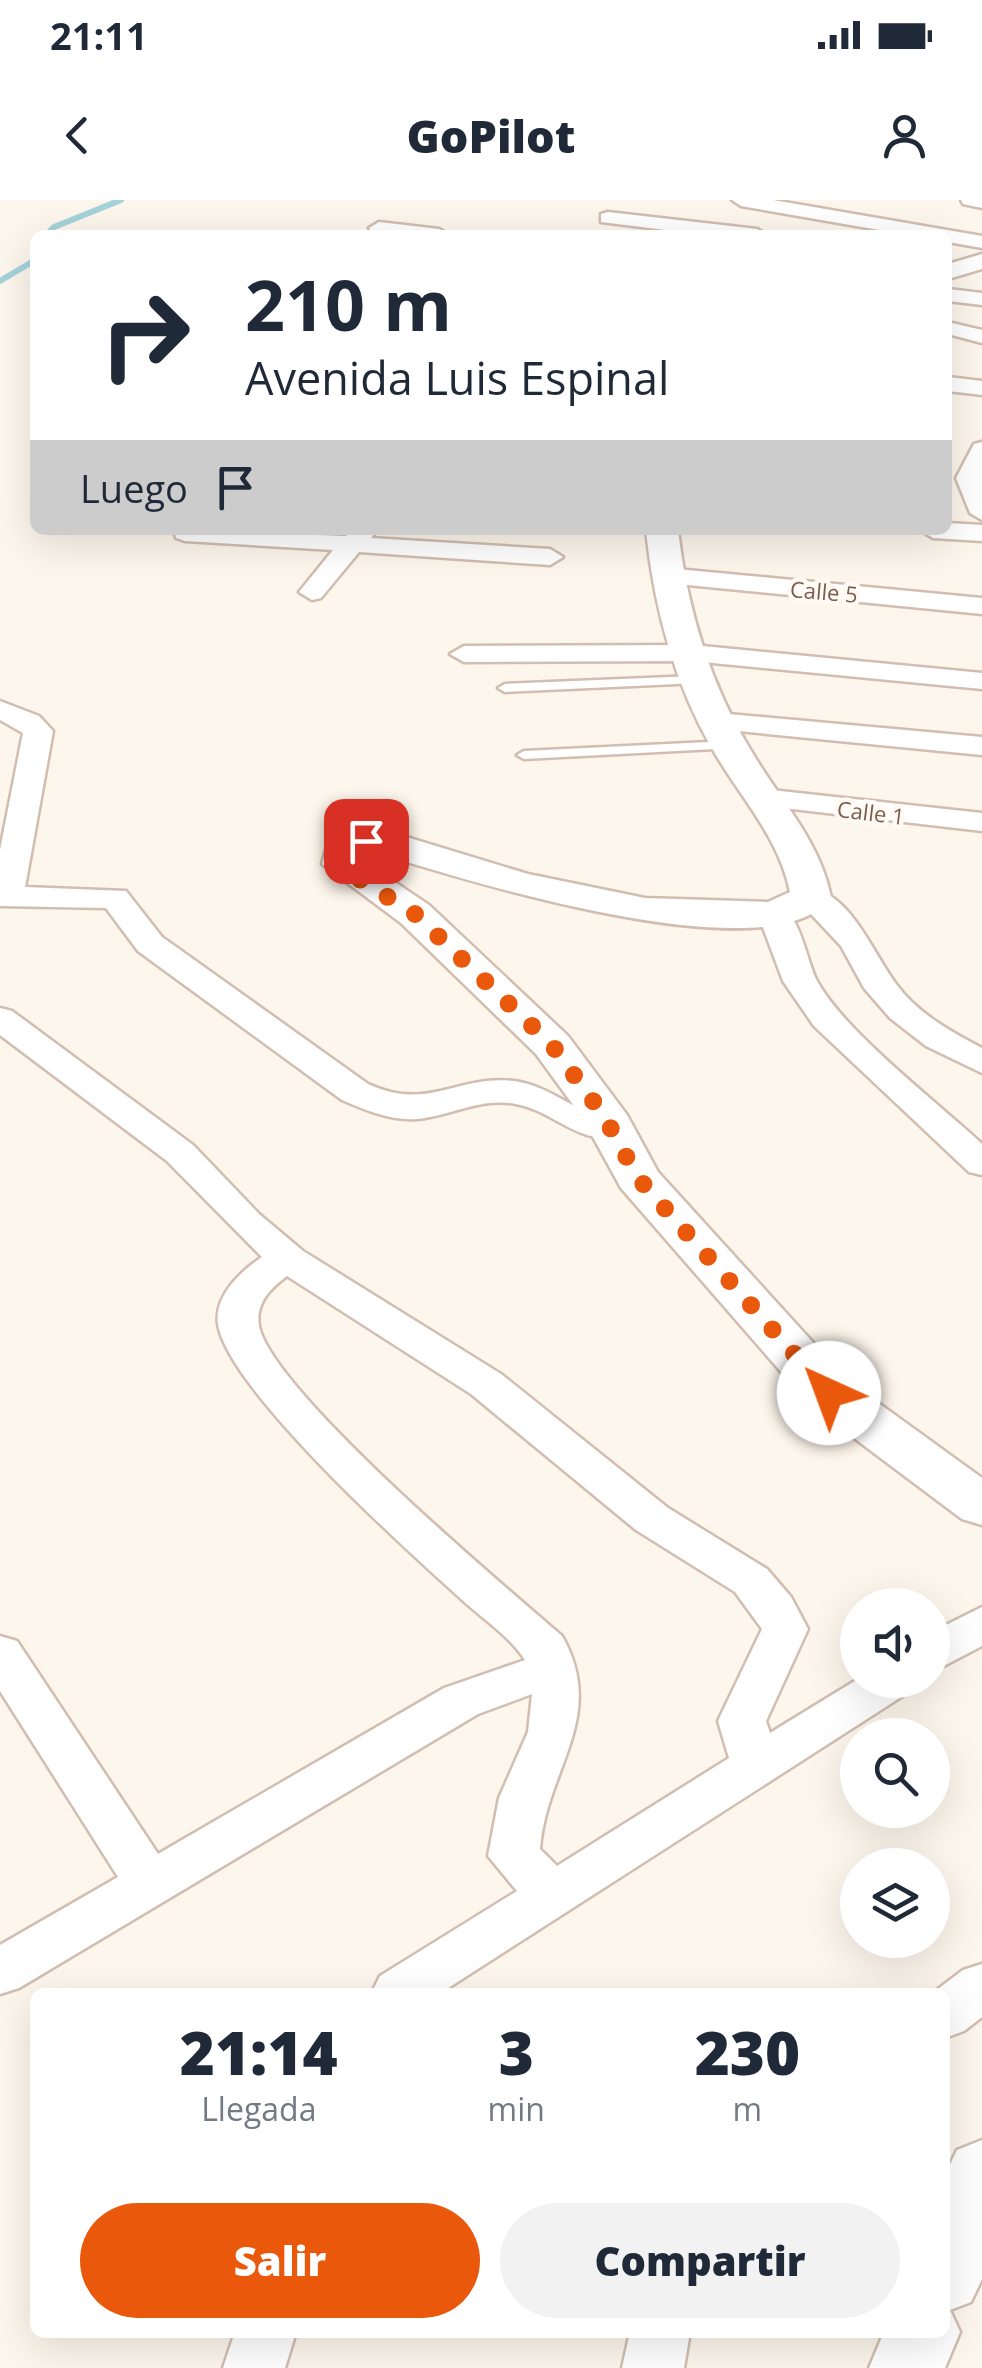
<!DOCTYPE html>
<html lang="es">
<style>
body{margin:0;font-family:"Open Sans",sans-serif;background:#f2f2f3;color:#1f2937;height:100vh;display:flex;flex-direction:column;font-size:38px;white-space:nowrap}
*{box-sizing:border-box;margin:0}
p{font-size:32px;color:#747a83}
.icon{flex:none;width:55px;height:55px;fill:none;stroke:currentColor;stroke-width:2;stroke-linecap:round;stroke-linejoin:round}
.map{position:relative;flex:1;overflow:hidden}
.sheet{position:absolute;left:30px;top:1788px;width:920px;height:350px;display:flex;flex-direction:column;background:#fff;border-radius:15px;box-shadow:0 10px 40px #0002}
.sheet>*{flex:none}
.hud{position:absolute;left:30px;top:30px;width:922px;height:305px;border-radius:15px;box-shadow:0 10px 40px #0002;background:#fff;color:#1f2937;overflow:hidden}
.fabs{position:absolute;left:840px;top:1388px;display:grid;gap:20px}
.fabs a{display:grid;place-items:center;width:110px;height:110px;border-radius:50%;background:#fff;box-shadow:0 10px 40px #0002;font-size:50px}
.pin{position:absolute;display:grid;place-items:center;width:85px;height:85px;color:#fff;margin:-42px;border-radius:20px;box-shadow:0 5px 15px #0006}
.me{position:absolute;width:110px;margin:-55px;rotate:317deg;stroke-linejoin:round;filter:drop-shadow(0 0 8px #0008)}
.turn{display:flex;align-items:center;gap:35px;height:210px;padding:0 50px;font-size:45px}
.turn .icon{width:130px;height:130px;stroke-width:2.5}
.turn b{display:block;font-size:70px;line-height:85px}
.then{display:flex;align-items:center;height:95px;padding:0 50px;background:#0003;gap:20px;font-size:38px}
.eta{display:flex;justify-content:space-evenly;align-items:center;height:170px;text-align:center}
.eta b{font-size:60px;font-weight:800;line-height:70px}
.button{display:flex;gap:20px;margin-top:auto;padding:20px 50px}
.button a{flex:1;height:115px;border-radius:60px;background:#ea580c;color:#fff;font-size:40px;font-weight:800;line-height:115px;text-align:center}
.button a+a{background:#f2f2f3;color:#1f2937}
.status{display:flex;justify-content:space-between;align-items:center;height:70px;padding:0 50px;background:#fff;direction:ltr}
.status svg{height:28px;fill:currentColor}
header{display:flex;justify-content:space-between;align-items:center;height:130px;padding:0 50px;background:#fff;font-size:45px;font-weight:800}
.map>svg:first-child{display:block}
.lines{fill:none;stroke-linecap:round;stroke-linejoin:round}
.stream{stroke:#a5d3da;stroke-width:6}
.service-casing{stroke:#d1beb0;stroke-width:5}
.minor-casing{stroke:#d1beb0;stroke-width:5}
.tertiary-casing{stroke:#d1beb0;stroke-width:5}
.service{fill:#fff;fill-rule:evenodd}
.minor{fill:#fff;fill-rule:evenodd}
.tertiary{fill:#fff;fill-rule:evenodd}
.route{stroke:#ea580c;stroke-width:18;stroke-dasharray:0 32.4}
.labels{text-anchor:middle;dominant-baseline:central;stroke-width:9;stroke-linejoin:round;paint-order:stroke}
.far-street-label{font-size:22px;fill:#7a5c4d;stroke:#fffaf3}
</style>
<div class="status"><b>21:11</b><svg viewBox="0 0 49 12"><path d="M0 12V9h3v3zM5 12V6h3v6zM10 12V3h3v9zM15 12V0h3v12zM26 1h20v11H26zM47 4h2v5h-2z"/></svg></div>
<header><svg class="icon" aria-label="back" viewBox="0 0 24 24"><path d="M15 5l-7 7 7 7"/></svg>GoPilot<svg class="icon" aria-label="person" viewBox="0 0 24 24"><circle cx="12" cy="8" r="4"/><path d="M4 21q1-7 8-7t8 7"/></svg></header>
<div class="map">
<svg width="982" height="2168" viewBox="0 0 982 2168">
<rect width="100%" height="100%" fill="#fdf6ec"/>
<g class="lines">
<g class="stream">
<path d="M46 35 54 27 121 0"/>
<path d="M0 81 32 62 35 54"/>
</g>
<defs>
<g id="service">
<path d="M694 476 699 477V483L505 492 498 488 505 484Z"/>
<path d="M729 541 734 542V548L524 559 517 555 524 551Z"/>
</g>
<g id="minor">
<path d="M732 0H773L982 36V48L948 42V35H908L741 6Z"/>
<path d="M961 0H982V8L963 4Z"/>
<path d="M608 12 757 29 767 35H706L601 22V14Z"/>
<path d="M379 22 439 29 449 35 372 32 369 28Z"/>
<path d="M948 89 982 93V105L948 101Z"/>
<path d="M948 122 982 130V143L948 134Z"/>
<path d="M948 177 982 181V195L948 191Z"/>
<path d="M982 242V320L970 313 956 278 974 244Z"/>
<path d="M948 323 982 325V341L933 338 920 330H948Z"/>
<path d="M174 330 346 336 351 330H377L371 338 550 349 563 357 550 365 359 352 321 398 312 400 299 392 333 350 185 341 176 338Z"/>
<path d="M666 368 982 398V414L657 382 653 376Z"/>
<path d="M692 445 982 473V489L692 461 464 462 450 454 464 446Z"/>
<path d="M0 501 39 516 53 531 25 687 126 691 162 737 368 884C429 912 455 875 514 881 545 885 565 904 593 914 603 917 614 918 624 920L629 928 624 936C579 947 555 911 516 904 481 897 450 916 417 919 390 921 366 910 342 900L138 751 106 708 0 706V650L23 533 0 520Z"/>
<path d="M717 513 982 537V555L707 528 703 522 707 516Z"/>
<path d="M761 589 982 613V631L750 604 746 598Z"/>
<path d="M811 687C853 698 872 752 896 784 917 813 951 832 982 848V873L926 846 890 818 864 788 841 746 795 697Z"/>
<path d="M774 704C801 711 805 758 817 781 845 832 937 902 982 944V975L969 972 814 826 783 781 758 714Z"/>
<path d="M0 808 12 811 193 945 259 1014 303 1051 501 1174 668 1308 767 1369 791 1397 808 1429 766 1521 770 1533 858 1479 916 1480 909 1492 442 1792H372L380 1776 517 1691 488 1656 499 1598 528 1532 532 1494 478 1514 19 1788 0 1794V1745L118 1677 0 1491V1436L17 1441 158 1654 444 1488 525 1460C510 1436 479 1416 459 1397 406 1349 228 1189 218 1124 214 1096 241 1071 262 1057L167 961 0 835ZM287 1076 471 1194 636 1330 735 1392 762 1429 718 1521 729 1558 557 1666 540 1649C546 1569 608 1517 562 1436 503 1385 272 1191 259 1126 255 1103 271 1088 287 1076Z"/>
<path d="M982 1407V1446L932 1472V1432Z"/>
<path d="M982 1764V1817L964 1831 945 1838V1792H934L963 1770Z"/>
<path d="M235 2132H296L285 2168H223Z"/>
<path d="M630 2132H690L684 2168H622Z"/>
</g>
<g id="tertiary">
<path d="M982 54V69L948 79V64Z"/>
<path d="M646 330H678C687 407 709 482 750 549 779 599 819 639 831 697 775 778 458 678 378 653L362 656V660L429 705 568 836 627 915 658 972 848 1181 982 1278V1325L962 1319 810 1205 621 988 582 917 536 854 401 723 322 664 329 639 380 629 528 674 645 698 768 702 790 692C779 637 740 597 713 550 674 483 654 407 646 330Z"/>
<path d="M982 1940V2079L971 2102 950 2110 960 2132 945 2168H869L884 2132H945V1975L957 1950Z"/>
</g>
</defs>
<use href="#service" class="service-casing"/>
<use href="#minor" class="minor-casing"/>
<use href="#tertiary" class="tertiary-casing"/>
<use href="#service" class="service"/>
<use href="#minor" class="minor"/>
<use href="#tertiary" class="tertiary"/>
</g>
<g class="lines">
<path class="route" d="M366 641 344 647 340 655 348 672 415 714 552 845 604 916 638 978 829 1193"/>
</g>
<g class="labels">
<g class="far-street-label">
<text transform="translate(824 391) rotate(5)">Calle 5</text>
<text transform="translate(871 612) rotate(7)">Calle 1</text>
</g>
</g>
</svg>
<div class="fabs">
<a><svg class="icon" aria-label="sound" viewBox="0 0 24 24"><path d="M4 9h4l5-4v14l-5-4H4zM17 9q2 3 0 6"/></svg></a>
<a><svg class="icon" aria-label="search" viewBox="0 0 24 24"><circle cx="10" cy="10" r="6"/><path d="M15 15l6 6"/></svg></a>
<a><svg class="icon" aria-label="layers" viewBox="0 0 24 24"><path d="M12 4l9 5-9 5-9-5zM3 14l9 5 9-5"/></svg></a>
</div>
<div class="pin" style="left:366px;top:641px;background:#d93025"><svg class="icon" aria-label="arrive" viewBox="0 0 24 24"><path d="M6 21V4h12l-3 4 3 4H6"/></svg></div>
<svg class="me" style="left:829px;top:1193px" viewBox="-20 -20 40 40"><circle r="19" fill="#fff"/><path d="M0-13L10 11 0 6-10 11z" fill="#ea580c"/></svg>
<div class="hud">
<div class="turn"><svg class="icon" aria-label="right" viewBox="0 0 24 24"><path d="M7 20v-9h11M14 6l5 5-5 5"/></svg><div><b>210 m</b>Avenida Luis Espinal</div></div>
<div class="then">Luego<svg class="icon" aria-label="arrive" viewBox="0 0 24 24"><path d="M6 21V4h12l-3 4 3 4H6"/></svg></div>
</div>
<section class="sheet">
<div class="eta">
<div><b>21:14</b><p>Llegada</p></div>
<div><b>3</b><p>min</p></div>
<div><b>230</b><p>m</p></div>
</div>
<div class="button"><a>Salir</a><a>Compartir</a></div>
</section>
</div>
